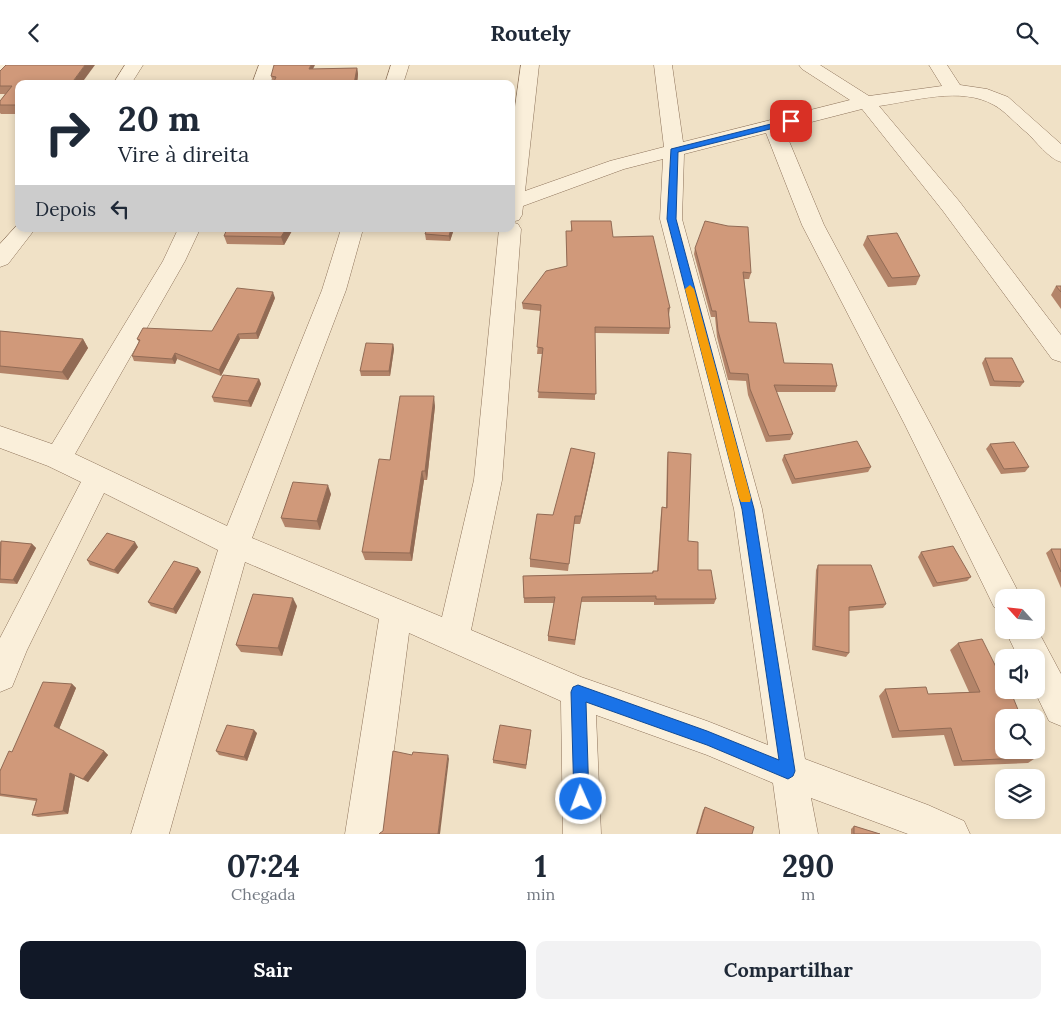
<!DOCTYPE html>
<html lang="pt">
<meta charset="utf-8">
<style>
body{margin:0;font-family:Lora,serif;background:#f2f2f3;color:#1f2937;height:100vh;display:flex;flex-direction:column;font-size:19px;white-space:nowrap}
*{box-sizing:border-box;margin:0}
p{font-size:16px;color:#747a83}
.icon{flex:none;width:28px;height:28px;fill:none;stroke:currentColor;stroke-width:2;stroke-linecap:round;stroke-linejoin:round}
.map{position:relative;height:769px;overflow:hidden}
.sheet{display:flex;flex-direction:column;background:#fff;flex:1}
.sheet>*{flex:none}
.guide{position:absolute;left:15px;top:15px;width:500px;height:152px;border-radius:10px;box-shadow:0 2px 8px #0003;background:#fff;color:#1f2937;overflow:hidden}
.needle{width:32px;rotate:297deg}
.buttons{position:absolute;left:995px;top:524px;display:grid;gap:10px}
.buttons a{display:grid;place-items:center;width:50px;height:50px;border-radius:10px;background:#fff;box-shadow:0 2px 8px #0003;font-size:25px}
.pin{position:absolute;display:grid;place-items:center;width:42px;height:42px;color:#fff;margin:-21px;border-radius:10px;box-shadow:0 2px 8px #0006}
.me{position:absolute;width:55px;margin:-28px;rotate:358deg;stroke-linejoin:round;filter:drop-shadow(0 0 4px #0008)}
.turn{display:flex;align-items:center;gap:18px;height:105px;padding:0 20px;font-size:22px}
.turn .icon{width:65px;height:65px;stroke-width:2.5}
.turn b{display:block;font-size:35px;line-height:42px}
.then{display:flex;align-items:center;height:48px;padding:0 20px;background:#0003;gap:10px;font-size:19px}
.eta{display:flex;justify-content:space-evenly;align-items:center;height:85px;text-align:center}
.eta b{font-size:30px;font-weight:700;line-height:35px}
.primary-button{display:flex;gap:10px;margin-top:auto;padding:10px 20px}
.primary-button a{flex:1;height:58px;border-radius:10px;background:#111827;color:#fff;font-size:20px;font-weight:700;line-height:58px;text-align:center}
.primary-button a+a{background:#f2f2f3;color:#1f2937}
header{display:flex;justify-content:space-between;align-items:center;height:65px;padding:0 20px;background:#fff;font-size:22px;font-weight:700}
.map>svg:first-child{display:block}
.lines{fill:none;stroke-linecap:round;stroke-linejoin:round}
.minor-casing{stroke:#8d725a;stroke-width:1}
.minor{fill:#faefda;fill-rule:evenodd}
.wall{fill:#b38469}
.shaded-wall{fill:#926b55}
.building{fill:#d0997a;stroke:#926b55}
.route{fill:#1a73e8;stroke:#114b97}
.slow{fill:#f59e0b}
</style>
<header><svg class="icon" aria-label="back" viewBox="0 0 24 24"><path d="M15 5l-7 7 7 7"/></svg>Routely<svg class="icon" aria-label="search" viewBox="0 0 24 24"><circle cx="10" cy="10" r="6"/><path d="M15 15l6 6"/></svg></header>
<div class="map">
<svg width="1061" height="769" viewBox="0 0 1061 769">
<rect width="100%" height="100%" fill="#f0e1c6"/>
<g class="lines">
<defs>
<g id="minor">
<path d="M0 0H12L6 8 0 9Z"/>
<path d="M125 0H143L131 19H113Z"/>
<path d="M259 0H277L270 19H252Z"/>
<path d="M391 0H409L403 19H385Z"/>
<path d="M521 0H539L525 126 610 96 664 82 654 0H672L683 77 850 35 802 4 799 0H820L869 31 942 21 929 0H947L960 20 987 24 1008 32 1061 79V97C1049 94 1036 76 1026 67 1016 59 1005 46 994 40 961 21 914 36 879 41L959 136 1061 270V297L1052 294 943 146 862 44 784 64 824 160 931 360 1021 532H1004V546L994 542 905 360 802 160 766 68 684 89 682 154 762 444 805 694 928 740 964 756 970 769H908L811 733 818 769H780L773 718 707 690 596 650 601 769H563L561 636 409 568 383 769H345L379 554 245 497 169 769H131L218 485 104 428 27 585 12 622 0 627V573L81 417 48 401 0 383V361L52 379 163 196 178 164H200L185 196 75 389 227 461 322 225 341 164H363L346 225 252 473 442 552 474 415 499 164H511V157L518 159 521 164 502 415 471 565 581 612 707 656 768 680 734 444 660 154 663 94 624 104 523 141 522 150 519 155 511 157V70Z"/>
<path d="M19 158V164H35L8 199 0 202V179Z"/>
<path d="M1036 562 1061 609V661L1049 656 1034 625H1036V592H1018L1005 565H1036Z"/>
</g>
</defs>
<use href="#minor" class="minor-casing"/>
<use href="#minor" class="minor"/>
</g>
<g class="wall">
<path d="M357 3 358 9 357 19H273L274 17H273L271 11 313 4Z"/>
<path d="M0 6 19 19V49H1L0 48V36L5 29H0Z"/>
<path d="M571 156 613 172 670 243 669 250 670 263 669 269 595 268V335L538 333 542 289H537L541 246 523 244 522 238 567 201 566 166H571Z"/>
<path d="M728 161 751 208 749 214H744L749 257 784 298 837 321 835 327H776L793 369 790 375 766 377 748 330 746 316 728 315 717 272 715 252H711L694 189 695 183Z"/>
<path d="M293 164 284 180 227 179 224 171Z"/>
<path d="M454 164 450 176 426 175 425 169Z"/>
<path d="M867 171 920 211 916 220 888 222 863 180Z"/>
<path d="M1056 221H1061V244L1051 230Z"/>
<path d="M275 233 258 274H240L221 311 177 294 175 299 134 296 132 291 139 277 137 274 212 266Z"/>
<path d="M0 266 83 274 88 283 68 315 0 308Z"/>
<path d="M393 279 394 284 390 311H361L360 306Z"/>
<path d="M985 293 1024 317 1020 322 990 321 982 298Z"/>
<path d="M259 314 261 319 251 342 214 337 212 332Z"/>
<path d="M435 341 427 415H424L412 496 365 495 362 487 390 395Z"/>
<path d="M990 379 1029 402 1025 407 1001 409 986 384Z"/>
<path d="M668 387 688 476 698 505 716 534 714 539 654 540V537H581L575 580 548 576V571L554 538H524L523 511 652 508 653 506H657L661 448 662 442 666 443 667 394Z"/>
<path d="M784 390 871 402 868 407 792 419 782 395Z"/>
<path d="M594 396 580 459H574L568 506 530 502V494L553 450Z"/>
<path d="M331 429 320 465 285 462 281 453Z"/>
<path d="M0 477 32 479 36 483 17 519 0 518Z"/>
<path d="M138 482 118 509 90 500 87 495Z"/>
<path d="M1051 484H1061V523L1046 488Z"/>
<path d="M921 487 971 512 967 516 933 522 918 492Z"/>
<path d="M818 500 886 539 883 543 849 546V588L846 592 812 585 816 505Z"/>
<path d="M198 503 201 507 176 549 151 541 148 537Z"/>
<path d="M297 541 282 591 241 587 236 580Z"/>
<path d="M958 578 1037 692 1028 698 954 701 944 670 892 673 879 631 885 624 928 629 969 627 950 585Z"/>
<path d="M72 619 76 623 59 664 104 686 108 690 88 717 75 711 68 749 38 752 32 750 36 736 0 731V706L12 687Z"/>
<path d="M257 668 247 696 219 690 216 686Z"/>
<path d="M531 668 526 704 493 698V695Z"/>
<path d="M705 742 752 769H696L703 745Z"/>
<path d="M854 761 880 769H851V764Z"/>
</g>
<g class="shaded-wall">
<path d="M85 0H95L81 19H71Z"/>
<path d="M311 0H315L310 10 309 4Z"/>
<path d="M357 3 358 9 357 19H354Z"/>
<path d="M286 164H293L284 180 281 172Z"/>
<path d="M451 164H454L450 176 449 171Z"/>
<path d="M273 227 275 233 258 274 256 268Z"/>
<path d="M238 269 240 274 221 311 219 305Z"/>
<path d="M83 274 88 283 68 315 62 307Z"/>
<path d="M393 279 394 284 390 311 389 306Z"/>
<path d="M175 288 177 294 175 299 172 294Z"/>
<path d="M259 314 261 319 251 342 248 336Z"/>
<path d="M434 331 435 341 427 415 425 406Z"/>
<path d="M595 388 594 396 580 459 581 451Z"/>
<path d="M422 406 424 415 412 496 410 488Z"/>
<path d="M328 420 331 429 320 465 317 456Z"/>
<path d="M135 477 138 482 118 509 114 505Z"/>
<path d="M32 479 36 483 17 519 13 515Z"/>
<path d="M198 503 201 507 176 549 173 544Z"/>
<path d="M293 533 297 541 282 591 278 583Z"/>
<path d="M72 619 76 623 59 664 54 661Z"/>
<path d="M254 665 257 668 247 696 244 692Z"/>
<path d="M104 686 108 690 88 717 83 714Z"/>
<path d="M448 690 449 694 440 769H438Z"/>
<path d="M70 708 75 711 68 749 63 746Z"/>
</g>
<g class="building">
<path d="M6 0H85L71 19H19V40H0V36L12 21H0V6Z"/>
<path d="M274 0H311L309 4 357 3 354 19H273L276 12 271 11Z"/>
<path d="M571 156H611L613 172 653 171 670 243H668L670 263 595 262 596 329 538 327 543 283 537 282 541 240 522 238 546 206 567 201 566 166H572Z"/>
<path d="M705 156 728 161 748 162 751 208 743 207 749 257 776 258 784 298 832 299 837 321 774 320 793 369 769 371 750 324 748 309 730 308 718 266 716 246H712L695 183Z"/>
<path d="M227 164H286L281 172 224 171Z"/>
<path d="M427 164H451L449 171 425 169Z"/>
<path d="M897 168 920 211 892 213 867 171Z"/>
<path d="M1056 221H1061V227Z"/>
<path d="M237 223 273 227 256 268 238 269 219 305 175 288 172 294 132 291 140 275 137 274 143 263 212 266Z"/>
<path d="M0 266 83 274 62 307 0 301Z"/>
<path d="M366 278 393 279 389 306H360Z"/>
<path d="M985 293H1012L1024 317 994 316Z"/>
<path d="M223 310 259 314 248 336 212 332Z"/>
<path d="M400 331H434L425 406H422L410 488 362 487 379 394 390 395Z"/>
<path d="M857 376 871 402 795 414 784 390Z"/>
<path d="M1014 377 1029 402 1004 404 990 379Z"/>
<path d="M571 383 595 388 581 451H575L569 499 530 494 537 449 553 450Z"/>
<path d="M668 387 691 389 688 476 698 477V505H711L716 534H656V531L582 532 575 575 548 571 555 532 524 533 523 511 653 508V506H658L662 442 667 443Z"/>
<path d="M293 417 328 420 317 456 281 453Z"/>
<path d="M107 468 135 477 114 505 87 495Z"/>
<path d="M1 476 32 479 13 515 0 514Z"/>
<path d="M953 481 971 512 937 518 921 487Z"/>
<path d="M1051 484H1061V507Z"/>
<path d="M174 496 198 503 173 544 148 537Z"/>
<path d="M818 500H871L886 539 849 542V588L815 581Z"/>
<path d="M253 529 293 533 278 583 236 580Z"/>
<path d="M982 574 1004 618V625H1010L1021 652H1004V685H1034L1037 692 962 696 951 663 899 666 885 624 926 622 928 629 980 627 958 578Z"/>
<path d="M43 617 72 619 54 661 104 686 83 714 70 708 63 746 32 750 37 734 0 729V706L9 686 12 687Z"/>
<path d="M227 660 254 665 244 692 216 686Z"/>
<path d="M500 660 531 665 526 700 493 695Z"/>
<path d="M393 686 412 690 413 687 448 690 438 769H379L380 768 383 766Z"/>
<path d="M705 742 754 762 752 769H697Z"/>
<path d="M854 761 880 769H854Z"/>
</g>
<path class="route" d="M791 54 795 56 794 58 678 87 676 154 754 444 795 706 793 711 788 714 707 680 586 637 589 734 587 739 581 741 576 739 574 734 571 627 573 622 578 620 707 666 779 695 742 444 667 154 671 84Z"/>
<path class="slow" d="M690 220 694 224 751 433 750 437H741L739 433 685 224Z"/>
</svg>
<div class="buttons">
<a><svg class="needle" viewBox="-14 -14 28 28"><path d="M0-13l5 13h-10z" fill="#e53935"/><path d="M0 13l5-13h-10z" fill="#747a83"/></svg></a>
<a><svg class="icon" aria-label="sound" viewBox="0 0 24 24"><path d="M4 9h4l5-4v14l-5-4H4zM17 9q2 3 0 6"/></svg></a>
<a><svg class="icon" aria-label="search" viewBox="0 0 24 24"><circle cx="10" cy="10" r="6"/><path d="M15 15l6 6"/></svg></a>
<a><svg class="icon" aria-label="layers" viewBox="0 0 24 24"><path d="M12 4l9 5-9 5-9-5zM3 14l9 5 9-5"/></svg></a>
</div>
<div class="pin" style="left:791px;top:56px;background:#d93025"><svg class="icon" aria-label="arrive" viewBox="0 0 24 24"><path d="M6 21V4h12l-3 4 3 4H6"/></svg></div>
<svg class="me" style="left:581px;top:734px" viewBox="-20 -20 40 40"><circle r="17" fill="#1a73e8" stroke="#fff" stroke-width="3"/><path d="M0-11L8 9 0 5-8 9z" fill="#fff"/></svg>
<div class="guide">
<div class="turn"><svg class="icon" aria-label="right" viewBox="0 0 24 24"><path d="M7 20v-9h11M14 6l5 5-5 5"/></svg><div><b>20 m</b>Vire à direita</div></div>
<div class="then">Depois<svg class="icon" aria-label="left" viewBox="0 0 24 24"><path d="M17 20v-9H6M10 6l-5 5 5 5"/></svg></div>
</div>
</div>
<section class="sheet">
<div class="eta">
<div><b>07:24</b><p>Chegada</p></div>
<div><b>1</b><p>min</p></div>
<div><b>290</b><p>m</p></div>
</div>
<div class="primary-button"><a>Sair</a><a>Compartilhar</a></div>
</section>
